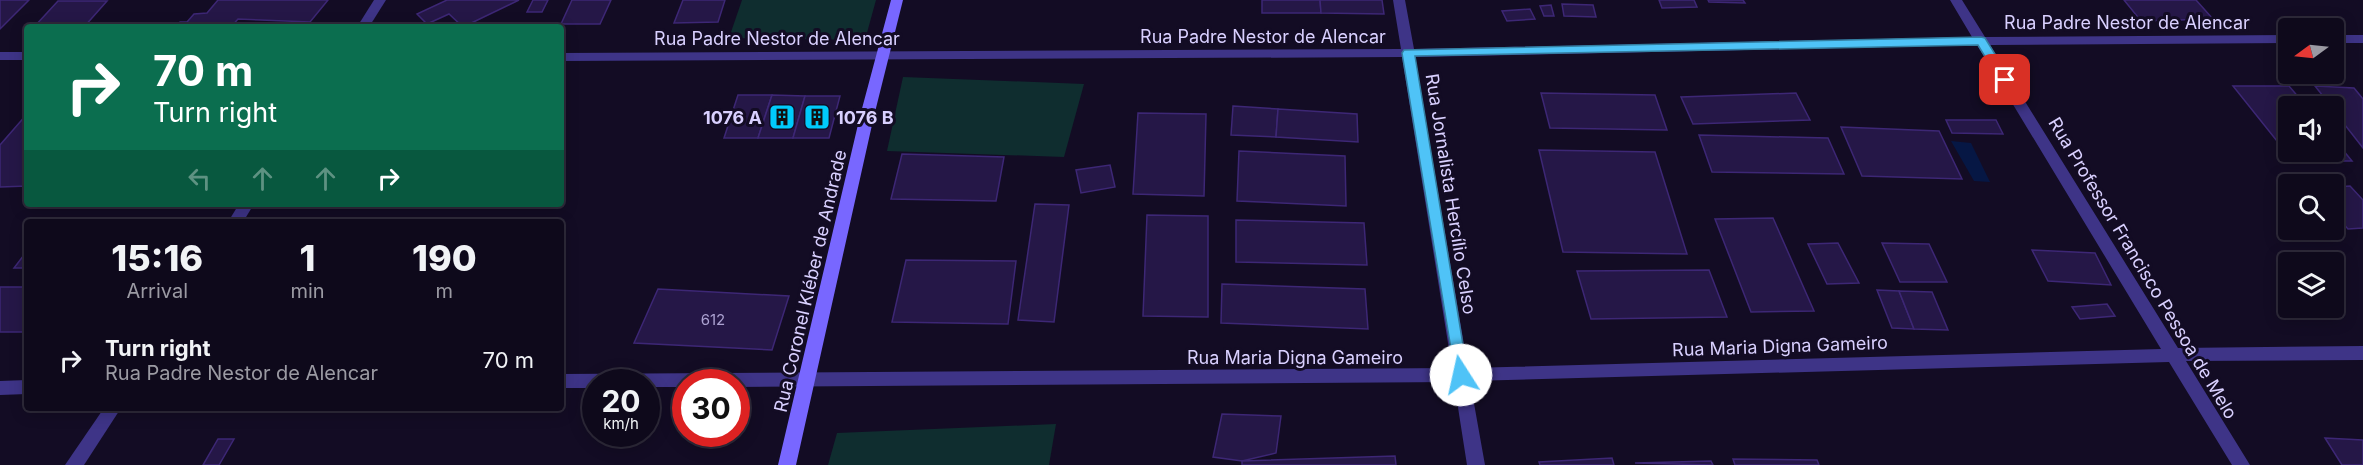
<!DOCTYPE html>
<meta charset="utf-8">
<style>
body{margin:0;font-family:Inter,sans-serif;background:#171224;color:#f1f3f6;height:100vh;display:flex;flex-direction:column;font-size:22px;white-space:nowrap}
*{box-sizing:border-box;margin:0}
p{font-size:20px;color:#9b9aa3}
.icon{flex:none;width:33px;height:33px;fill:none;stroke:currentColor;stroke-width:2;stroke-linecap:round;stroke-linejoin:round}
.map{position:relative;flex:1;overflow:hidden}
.drawer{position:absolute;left:24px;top:219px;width:540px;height:192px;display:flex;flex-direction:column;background:#0e091b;border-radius:6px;box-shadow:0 3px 15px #0003,0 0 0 2px #2e2a3a}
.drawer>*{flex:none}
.guide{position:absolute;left:24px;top:24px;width:540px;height:183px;border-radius:6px;box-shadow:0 3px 15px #0003,0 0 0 2px #2e2a3a;background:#0b6e4f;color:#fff;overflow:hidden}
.needle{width:39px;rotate:255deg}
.buttons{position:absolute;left:2278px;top:18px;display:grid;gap:12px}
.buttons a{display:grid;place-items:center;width:66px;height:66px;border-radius:6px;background:#0e091b;box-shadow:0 3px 15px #0003,0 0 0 2px #2e2a3a;font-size:30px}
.speed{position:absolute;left:582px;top:369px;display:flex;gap:12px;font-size:30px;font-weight:700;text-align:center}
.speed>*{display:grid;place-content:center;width:78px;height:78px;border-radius:50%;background:#0e091b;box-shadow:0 3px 15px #0003,0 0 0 2px #2e2a3a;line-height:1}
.speed small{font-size:15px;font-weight:400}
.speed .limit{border:9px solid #d22;background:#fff;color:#111}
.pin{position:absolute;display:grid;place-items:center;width:51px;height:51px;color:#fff;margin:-26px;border-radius:12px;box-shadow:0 3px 9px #0006}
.me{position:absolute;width:66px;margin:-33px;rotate:350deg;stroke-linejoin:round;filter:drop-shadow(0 0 4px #0008)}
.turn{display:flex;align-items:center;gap:21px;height:126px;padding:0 30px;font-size:27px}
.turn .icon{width:78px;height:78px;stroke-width:2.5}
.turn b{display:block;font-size:42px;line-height:51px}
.lanes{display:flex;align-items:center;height:57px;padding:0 30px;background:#0003;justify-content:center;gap:30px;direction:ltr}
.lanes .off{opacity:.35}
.eta{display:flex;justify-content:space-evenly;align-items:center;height:102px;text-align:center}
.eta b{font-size:36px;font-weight:800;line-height:42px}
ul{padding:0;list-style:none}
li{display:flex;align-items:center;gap:18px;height:78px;padding:0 30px}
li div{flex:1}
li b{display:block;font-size:22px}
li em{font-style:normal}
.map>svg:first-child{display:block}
.green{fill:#0f2d2f}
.water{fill:#061744}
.building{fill:#251747;stroke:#3d2775;stroke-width:1.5}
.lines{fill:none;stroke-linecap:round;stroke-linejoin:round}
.minor{fill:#3e3487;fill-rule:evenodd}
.secondary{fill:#7867ff;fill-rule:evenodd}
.route{fill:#4fc3f7;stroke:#337fa1;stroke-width:1.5}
.labels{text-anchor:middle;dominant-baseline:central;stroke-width:6;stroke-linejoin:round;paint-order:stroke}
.number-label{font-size:15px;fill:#aca2d1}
.street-label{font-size:18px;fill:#d9d0ff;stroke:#130c24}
.poi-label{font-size:18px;font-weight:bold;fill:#d9d0ff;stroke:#130c24;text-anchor:end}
</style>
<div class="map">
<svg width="2363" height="465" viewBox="0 0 2363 465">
<rect width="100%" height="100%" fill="#130c24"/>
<g class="green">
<path d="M742 0H876L865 40 729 38Z"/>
<path d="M903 77 1084 84 1064 157 887 151Z"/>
<path d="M1056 424 1049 465H828L837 433Z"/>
</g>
<path class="water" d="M1951 141 1971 143 1990 182 1974 181Z"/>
<g class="building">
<path d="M0 0H29L0 29Z"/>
<path d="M218 0H328L310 22 238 19 231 27H176L180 22H187L194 14 207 13Z"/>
<path d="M447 0H519L463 27 449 14 427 24 417 14Z"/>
<path d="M533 0H548L542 12H527Z"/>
<path d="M572 0H611L600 24H561Z"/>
<path d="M683 0H725L718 22 674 23Z"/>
<path d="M1262 0H1320L1321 13H1262Z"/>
<path d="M1320 0H1382L1384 14 1321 13Z"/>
<path d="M1659 0H1694L1697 7 1662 8Z"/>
<path d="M1708 0H1743L1745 3 1709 2Z"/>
<path d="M2124 0H2196L2213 19 2141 21Z"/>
<path d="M58 1H107L84 27H34Z"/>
<path d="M1562 4 1593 5 1596 17 1564 16Z"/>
<path d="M1551 5 1554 16H1544L1540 6Z"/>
<path d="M1530 9 1535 19 1507 21 1502 11Z"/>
<path d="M2233 86H2289L2306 106H2289V152H2334V139L2352 161H2293Z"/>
<path d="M2315 86 2354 88 2363 99V148L2334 111V106H2331Z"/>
<path d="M1541 93 1655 95 1667 130 1550 128Z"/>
<path d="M1796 93 1810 120 1693 124 1681 97Z"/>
<path d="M738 95H772L758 138H724Z"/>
<path d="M772 95 805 96 793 138H758Z"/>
<path d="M805 96H840L829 138H793Z"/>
<path d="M1233 106 1278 109 1276 137 1231 135Z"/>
<path d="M1278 109 1357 114 1358 142 1276 137Z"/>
<path d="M1138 113 1206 114 1204 196 1133 194Z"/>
<path d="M27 114V186L0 187V145Z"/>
<path d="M1946 120H1996L2003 134 1952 133Z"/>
<path d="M1841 127 1939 131 1962 179 1862 176Z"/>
<path d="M1699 135 1828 138 1844 174 1712 172Z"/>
<path d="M1539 150 1655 152 1687 254 1563 252Z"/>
<path d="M1239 151 1345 156 1346 206 1237 201Z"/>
<path d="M902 154 1004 157 996 201 891 199Z"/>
<path d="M1110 165 1115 187 1081 193 1076 170Z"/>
<path d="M2350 186 2363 200V228L2348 229 2334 213V187Z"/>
<path d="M1035 204 1069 205 1054 322 1018 320Z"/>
<path d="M1147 215 1208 216V317L1143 316Z"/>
<path d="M1773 218 1814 311 1751 312 1715 219Z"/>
<path d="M1236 220 1364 223 1367 265 1236 262Z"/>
<path d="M1838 243 1859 283 1827 284 1808 244Z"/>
<path d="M1882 243 1929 244 1947 282H1900Z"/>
<path d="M2032 250 2095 253 2111 285 2048 281Z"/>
<path d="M27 251V268H14Z"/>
<path d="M906 260 1016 261 1008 324 892 322Z"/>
<path d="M1709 270 1727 317 1591 319 1577 271Z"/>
<path d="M1222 284 1365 289 1368 329 1221 323Z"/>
<rect x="0" y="287" width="27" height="45"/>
<path d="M658 289 789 296 772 350 634 343Z"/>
<path d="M1877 290 1899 291 1914 329 1892 328Z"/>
<path d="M1899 291 1932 292 1948 330 1914 329Z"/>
<path d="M2107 304 2115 316 2080 319 2072 307Z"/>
<path d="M1222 414 1281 416 1276 453 1242 461 1213 457Z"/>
<path d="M2325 438 2363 440V465H2342Z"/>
<path d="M218 439H234L219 465H203Z"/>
<path d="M1395 456 1396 465H1242V461Z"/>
<path d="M1612 458 1614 465H1540L1539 462Z"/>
<path d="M1733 459 1817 460 1819 465H1735Z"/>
<path d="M1711 461 1713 465 1635 463Z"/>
</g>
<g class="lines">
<g class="minor">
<path d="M374 0H386L369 27H357Z"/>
<path d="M1393 0H1405L1414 49 1972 37 1950 0H1962L1985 37 2289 35V43L1990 45 2178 348 2363 346V360L2186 361 2250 465H2232L2169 362 1470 381 1485 465H1467L1454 382 736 387V382H686V387H646V382H596V388H561V374L1452 368 1402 57 561 61V53L1401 49ZM1977 45 2161 349 1468 368 1415 57Z"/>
<rect x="2334" y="35" width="29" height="8"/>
<rect x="0" y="52" width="27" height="8"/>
<path d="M239 204H254L243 222H228Z"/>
<path d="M27 380V394L0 395V381Z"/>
<path d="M104 408H121L84 465H65Z"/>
</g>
<path class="secondary" d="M891 0H903L874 116 796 465H778L860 116Z"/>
</g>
<path class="route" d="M1981 37 1985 38 2011 80 2010 83H2001L1978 45 1415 56 1468 375 1466 379H1456L1402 53 1404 50Z"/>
<defs>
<symbol id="building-square" viewBox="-11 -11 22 22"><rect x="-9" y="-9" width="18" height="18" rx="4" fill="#00cbfb" stroke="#130c24"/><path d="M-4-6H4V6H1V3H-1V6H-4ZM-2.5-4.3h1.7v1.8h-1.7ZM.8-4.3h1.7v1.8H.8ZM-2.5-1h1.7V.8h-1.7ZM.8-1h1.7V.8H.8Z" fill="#111"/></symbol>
</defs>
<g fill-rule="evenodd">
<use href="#building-square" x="767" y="102" width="30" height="30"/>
<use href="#building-square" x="802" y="102" width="30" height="30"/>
</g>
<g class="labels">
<g class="number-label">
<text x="713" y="319">612</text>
</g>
<g class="street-label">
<text x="2127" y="22">Rua Padre Nestor de Alencar</text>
<text x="1263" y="36">Rua Padre Nestor de Alencar</text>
<text x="777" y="38">Rua Padre Nestor de Alencar</text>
<text transform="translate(1451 194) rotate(81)">Rua Jornalista Hercílio Celso</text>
<text transform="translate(2143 268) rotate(59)">Rua Professor Francisco Pessoa de Melo</text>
<text transform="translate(810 281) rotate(-77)">Rua Coronel Kléber de Andrade</text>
<text transform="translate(1780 346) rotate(-2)">Rua Maria Digna Gameiro</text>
<text x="1295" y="357">Rua Maria Digna Gameiro</text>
</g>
<g class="poi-label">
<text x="762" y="117">1076 A</text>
<text x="836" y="117" text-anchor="start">1076 B</text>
</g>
</g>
</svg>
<div class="buttons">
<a><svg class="needle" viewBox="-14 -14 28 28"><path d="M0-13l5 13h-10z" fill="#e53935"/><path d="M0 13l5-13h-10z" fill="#9b9aa3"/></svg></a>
<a><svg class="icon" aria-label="sound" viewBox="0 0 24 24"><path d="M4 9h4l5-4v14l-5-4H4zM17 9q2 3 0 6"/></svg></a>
<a><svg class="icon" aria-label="search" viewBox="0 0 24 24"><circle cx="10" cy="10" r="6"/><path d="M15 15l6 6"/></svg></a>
<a><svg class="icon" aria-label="layers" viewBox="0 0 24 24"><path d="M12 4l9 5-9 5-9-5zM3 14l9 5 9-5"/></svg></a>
</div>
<div class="speed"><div>20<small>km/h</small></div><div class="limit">30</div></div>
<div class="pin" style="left:2005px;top:80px;background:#d93025"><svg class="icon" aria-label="arrive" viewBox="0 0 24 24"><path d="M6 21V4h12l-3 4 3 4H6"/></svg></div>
<svg class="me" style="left:1461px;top:375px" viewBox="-20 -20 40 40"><circle r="19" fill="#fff"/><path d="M0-13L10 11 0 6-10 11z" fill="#4fc3f7"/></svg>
<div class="guide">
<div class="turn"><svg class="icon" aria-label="right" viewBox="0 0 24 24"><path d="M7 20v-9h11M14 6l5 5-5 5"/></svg><div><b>70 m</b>Turn right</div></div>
<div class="lanes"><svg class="icon off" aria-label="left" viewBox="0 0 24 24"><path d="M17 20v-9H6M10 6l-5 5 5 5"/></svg><svg class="icon off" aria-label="ahead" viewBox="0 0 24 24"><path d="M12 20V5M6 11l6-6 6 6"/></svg><svg class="icon off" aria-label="ahead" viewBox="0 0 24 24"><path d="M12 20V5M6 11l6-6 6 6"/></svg><svg class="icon" aria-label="right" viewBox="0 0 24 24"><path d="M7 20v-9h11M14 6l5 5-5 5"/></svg></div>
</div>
<section class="drawer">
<div class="eta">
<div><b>15:16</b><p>Arrival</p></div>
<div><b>1</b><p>min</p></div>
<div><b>190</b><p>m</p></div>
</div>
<ul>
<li><svg class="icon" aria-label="right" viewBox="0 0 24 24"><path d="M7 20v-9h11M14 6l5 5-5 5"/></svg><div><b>Turn right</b><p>Rua Padre Nestor de Alencar</p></div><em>70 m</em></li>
</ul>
</section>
</div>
